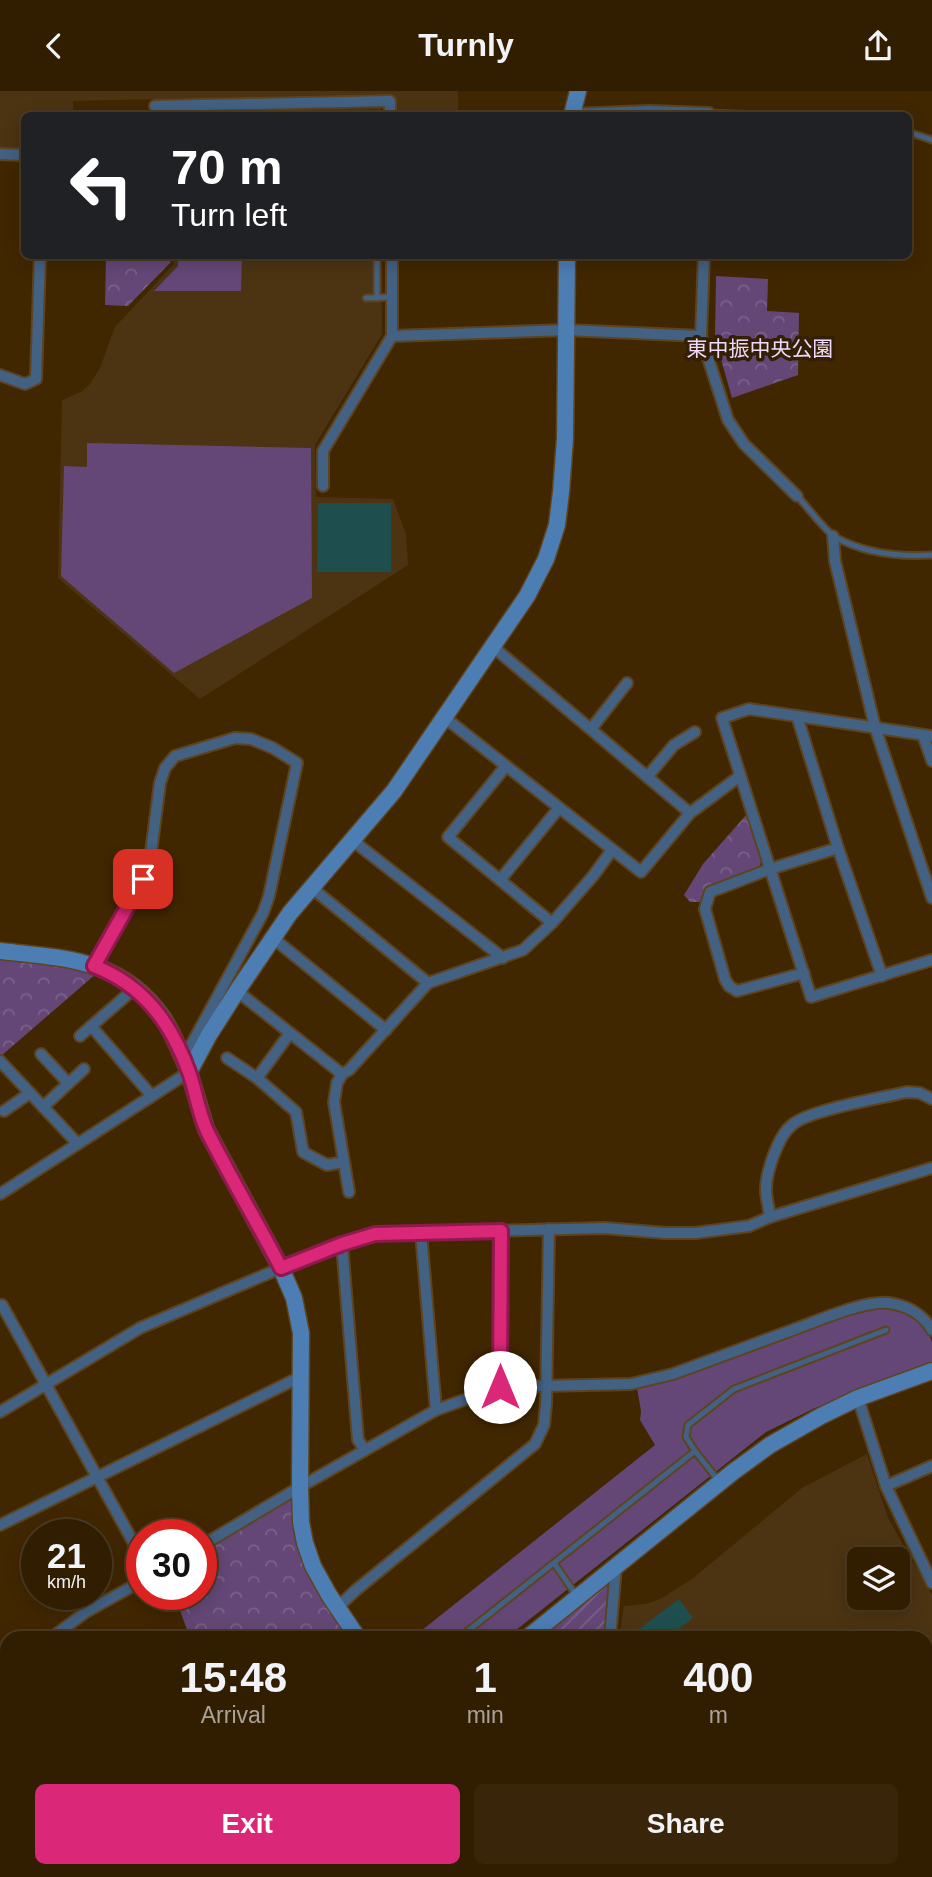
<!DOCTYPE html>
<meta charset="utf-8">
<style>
body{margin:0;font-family:Arial,"Noto Sans JP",sans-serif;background:#39260a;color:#f1f3f6;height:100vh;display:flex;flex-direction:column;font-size:26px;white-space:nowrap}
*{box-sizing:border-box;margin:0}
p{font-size:23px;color:#a8a299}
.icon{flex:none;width:38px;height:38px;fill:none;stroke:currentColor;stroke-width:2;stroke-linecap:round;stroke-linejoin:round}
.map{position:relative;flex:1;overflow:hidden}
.details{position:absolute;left:0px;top:1540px;width:933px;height:247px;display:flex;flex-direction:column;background:#311d00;border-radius:21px 21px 0 0;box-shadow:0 4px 18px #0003,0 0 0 2px #4c3b22}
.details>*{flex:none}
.guide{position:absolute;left:21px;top:21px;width:891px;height:147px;border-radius:10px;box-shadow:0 4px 18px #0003,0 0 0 2px #4c3b22;background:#202124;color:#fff;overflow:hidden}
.controls{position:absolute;left:847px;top:1456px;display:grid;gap:14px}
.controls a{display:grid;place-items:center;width:63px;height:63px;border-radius:10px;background:#311d00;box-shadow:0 4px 18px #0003,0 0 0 2px #4c3b22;font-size:35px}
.speed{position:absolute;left:21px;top:1428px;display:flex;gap:14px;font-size:35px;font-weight:700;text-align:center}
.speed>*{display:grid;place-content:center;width:91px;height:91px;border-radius:50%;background:#311d00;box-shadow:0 4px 18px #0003,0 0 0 2px #4c3b22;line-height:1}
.speed small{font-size:18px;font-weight:400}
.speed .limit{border:10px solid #d22;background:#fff;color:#111}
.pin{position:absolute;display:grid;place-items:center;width:60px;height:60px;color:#fff;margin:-30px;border-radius:14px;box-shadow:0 4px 10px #0006}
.me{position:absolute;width:77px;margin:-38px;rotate:0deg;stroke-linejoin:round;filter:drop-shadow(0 0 5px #0008)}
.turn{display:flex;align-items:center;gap:24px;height:147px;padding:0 35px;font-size:32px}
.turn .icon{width:91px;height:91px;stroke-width:2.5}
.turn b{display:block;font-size:49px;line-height:60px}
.eta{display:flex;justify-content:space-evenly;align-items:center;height:119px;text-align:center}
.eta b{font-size:42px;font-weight:800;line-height:49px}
.cta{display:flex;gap:14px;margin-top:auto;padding:14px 35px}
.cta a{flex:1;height:80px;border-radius:10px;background:#db2777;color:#fff;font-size:28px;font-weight:800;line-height:80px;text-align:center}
.cta a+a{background:#39260a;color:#f1f3f6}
header{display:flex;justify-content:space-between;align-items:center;height:91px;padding:0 35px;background:#311d00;font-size:32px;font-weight:800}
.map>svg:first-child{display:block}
.built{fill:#4c3413;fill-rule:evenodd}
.grass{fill:#644776}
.park{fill:url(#park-crowns)}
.garden{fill:url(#garden-furrows)}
.water{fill:#1e4f4e}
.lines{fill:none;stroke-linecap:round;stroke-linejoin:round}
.lane-casing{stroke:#5d4420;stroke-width:9}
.street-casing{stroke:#5d4420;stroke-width:14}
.secondary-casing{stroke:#5d4420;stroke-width:19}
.lane{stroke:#436183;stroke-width:5}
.street{stroke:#436183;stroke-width:10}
.secondary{stroke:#4c7db3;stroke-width:16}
.route-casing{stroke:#8e194d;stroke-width:18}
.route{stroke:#db2777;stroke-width:12}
.labels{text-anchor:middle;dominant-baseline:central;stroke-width:7;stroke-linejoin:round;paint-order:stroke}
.park-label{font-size:21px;fill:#edd9f9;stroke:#331f03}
</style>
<header><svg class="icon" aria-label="back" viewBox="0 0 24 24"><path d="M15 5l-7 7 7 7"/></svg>Turnly<svg class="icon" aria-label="share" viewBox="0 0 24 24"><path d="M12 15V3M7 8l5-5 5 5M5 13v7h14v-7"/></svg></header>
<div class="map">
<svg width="932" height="1786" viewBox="0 0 932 1786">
<defs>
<pattern id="park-crowns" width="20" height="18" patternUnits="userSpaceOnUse" patternTransform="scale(1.75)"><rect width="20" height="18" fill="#644776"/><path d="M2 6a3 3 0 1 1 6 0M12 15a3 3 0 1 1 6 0" fill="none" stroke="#7a6188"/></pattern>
<pattern id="garden-furrows" width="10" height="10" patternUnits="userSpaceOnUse" patternTransform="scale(1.75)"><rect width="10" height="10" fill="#644776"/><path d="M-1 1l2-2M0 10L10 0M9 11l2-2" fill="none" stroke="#7a6188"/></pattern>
</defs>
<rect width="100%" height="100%" fill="#412700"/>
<g class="built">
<path d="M0 0H458V24H393L390 3 73 10V24H24V60H0Z"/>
<path d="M381 17V24H139L141 22Z"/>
<path d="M172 165H381L382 243 315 354 316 406 393 408 406 443 408 474 200 608 58 487 62 309 81 301 90 293 100 277 115 236 174 173V166Z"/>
<path d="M867 1363 888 1427 932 1504V1590L926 1596V1547H619L624 1515 646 1513 662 1507 692 1488 802 1397ZM859 1468H898V1507H859Z"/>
</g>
<g class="grass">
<path d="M178 165H242L241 200H154L178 175Z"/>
<path d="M87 352 311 357 312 507 174 582 61 485 64 375 87 376Z"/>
<path d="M886 1217C905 1220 928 1230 932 1252 932 1259 932 1267 932 1274L815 1317 766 1341 506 1547H412L655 1354 640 1329 641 1320 637 1297C692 1286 745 1262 797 1243 826 1232 855 1221 886 1217Z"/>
</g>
<g class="park">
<path d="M106 165H162L171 171 128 215 105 214Z"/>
<path d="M716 185 768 188 767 220 799 222 798 284 732 307 715 247Z"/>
<path d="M747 723 762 768 759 777 710 795 701 811H690L684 804 703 773Z"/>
<path d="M0 866 56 872 97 882 1 965 0 964Z"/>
<path d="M296 1403 297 1431 350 1544 345 1547H190L174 1503H201V1460Z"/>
</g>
<path class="garden" d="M612 1479 608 1547H527Z"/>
<g class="water">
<path d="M318 412H391V481H317Z"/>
<path d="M679 1508 693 1527 667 1547H646L639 1538Z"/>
</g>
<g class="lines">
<defs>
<g id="lane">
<path d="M709 22 761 24"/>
<path d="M908 41 932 49"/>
<path d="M377 164V207"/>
<path d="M366 207 391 206"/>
<path d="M797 405C807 415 824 439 835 446 864 462 899 466 932 464"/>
<path d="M718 1389 695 1360 686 1346 688 1334 734 1298 886 1239"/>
<path d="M554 1472 576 1504"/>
<path d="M459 1547 695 1360"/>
<path d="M0 1656 7 1651"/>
<path d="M323 1780 328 1786"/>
<path d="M421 1780 426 1786"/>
</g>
<g id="street">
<path d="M155 15 390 10V24"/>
<path d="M573 23 649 20 709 22V24"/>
<path d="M0 63 24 64"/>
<path d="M704 164 701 245 728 329 744 353 797 405"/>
<path d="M392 245 567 239 701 245"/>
<path d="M0 284 25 293 36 288 40 164"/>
<path d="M323 395V360L392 245V164"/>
<path d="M833 445 835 470 875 636 932 807"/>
<path d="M492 555 690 722"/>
<path d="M797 625 838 757 770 778 710 801 705 818 725 888 729 895 737 900 804 882"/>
<path d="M444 626 641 781 690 722 740 685"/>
<path d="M591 638 627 592"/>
<path d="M923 644 932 670"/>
<path d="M932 645 749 618 722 627 811 906 932 869"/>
<path d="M506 675 448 746 552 832"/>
<path d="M647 686 674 654 695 641"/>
<path d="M352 749 503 867"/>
<path d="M838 757 882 885"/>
<path d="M500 789 559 717"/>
<path d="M312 797 428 892"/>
<path d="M273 847 386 939"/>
<path d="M94 875 143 788 151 761 160 692 165 677 175 665 235 647 251 648 273 657 297 672 269 805 263 822 183 969"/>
<path d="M237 900 342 983 349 979 428 892 523 859 552 832 593 785 612 759"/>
<path d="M91 935 152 1005"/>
<path d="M80 945 135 897"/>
<path d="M41 963 68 992"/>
<path d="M227 967 257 987 296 1021 303 1061 327 1074 344 1071"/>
<path d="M0 970 78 1053"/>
<path d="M342 983 337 992 334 1011 349 1101"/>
<path d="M257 987 290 942"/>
<path d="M43 1016 84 978"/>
<path d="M4 1020 30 1002"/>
<path d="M0 1103 189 981"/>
<path d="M770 1126C769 1117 766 1107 766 1099 766 1081 778 1045 792 1034 808 1019 882 1007 907 1001L920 1002 932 1008"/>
<path d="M421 1142 436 1319"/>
<path d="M342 1153 358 1349 365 1359"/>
<path d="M2 1214 142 1467"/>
<path d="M500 1296 501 1140"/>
<path d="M858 1307 886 1395 932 1492"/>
<path d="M0 1321 140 1237 281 1177 342 1153 375 1143 604 1137 666 1142H695L749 1135 770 1126 932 1077"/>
<path d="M886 1395 932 1375"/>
<path d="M0 1434 302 1285"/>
<path d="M201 1455 300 1396 436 1319 500 1296 631 1293 673 1283C714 1268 754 1253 795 1238 820 1229 862 1210 888 1212 906 1214 923 1223 932 1239"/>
<path d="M337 1517 356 1499 535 1353 544 1334 546 1313 549 1138"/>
<path d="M51 1547 86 1521 142 1490"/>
<path d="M610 1547 616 1475"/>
<path d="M0 1585 7 1579"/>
<path d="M926 1604 932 1598"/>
<path d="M0 1636 7 1644"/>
<path d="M0 1730 7 1720"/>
<path d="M0 1739 7 1743"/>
<path d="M141 1780 148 1786"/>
<path d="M724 1780 729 1786"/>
<path d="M788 1780 791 1786"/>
<path d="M29 1786 30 1780"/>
<path d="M545 1786 577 1780"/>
<path d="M913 1786 923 1780"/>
</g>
<g id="secondary">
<path d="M572 24 578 0"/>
<path d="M0 860C65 867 122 868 163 927 174 944 181 963 189 981"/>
<path d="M358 1547 329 1504 313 1475 305 1452 301 1431 300 1396 301 1242 294 1207 281 1177 206 1038 189 981 209 944 237 900 290 822 394 700 527 505 546 468 557 434 561 401 565 348 567 164"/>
<path d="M527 1547 733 1381 770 1354 821 1325 858 1307 932 1280"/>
<path d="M493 1780 496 1786"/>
<path d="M226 1786 234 1780"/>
</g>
</defs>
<use href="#lane" class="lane-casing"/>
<use href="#street" class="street-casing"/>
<use href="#secondary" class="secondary-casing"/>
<use href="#lane" class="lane"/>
<use href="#street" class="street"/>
<use href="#secondary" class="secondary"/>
</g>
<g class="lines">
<defs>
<path id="route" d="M143 788 94 875C145 895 172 933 190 984 196 1002 199 1023 207 1040 230 1086 257 1131 281 1177L342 1153 375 1143 501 1140 500 1296"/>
</defs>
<use href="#route" class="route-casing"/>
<use href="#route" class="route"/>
</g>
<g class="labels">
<g class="park-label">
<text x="760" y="257">東中振中央公園</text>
</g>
</g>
</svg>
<div class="controls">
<a><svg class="icon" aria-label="layers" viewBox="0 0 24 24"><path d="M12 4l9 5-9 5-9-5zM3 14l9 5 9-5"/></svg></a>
</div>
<div class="speed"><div>21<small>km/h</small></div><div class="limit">30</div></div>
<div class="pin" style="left:143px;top:788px;background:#d93025"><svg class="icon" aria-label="arrive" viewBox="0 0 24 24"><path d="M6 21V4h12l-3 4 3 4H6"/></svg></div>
<svg class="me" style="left:500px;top:1296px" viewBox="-20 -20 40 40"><circle r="19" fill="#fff"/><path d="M0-13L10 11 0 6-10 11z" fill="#db2777"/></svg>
<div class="guide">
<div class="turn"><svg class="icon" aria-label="left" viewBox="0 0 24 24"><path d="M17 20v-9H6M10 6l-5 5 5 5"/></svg><div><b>70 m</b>Turn left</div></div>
</div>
<section class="details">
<div class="eta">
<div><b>15:48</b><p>Arrival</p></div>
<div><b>1</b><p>min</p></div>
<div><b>400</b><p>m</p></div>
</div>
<div class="cta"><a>Exit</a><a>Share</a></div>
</section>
</div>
